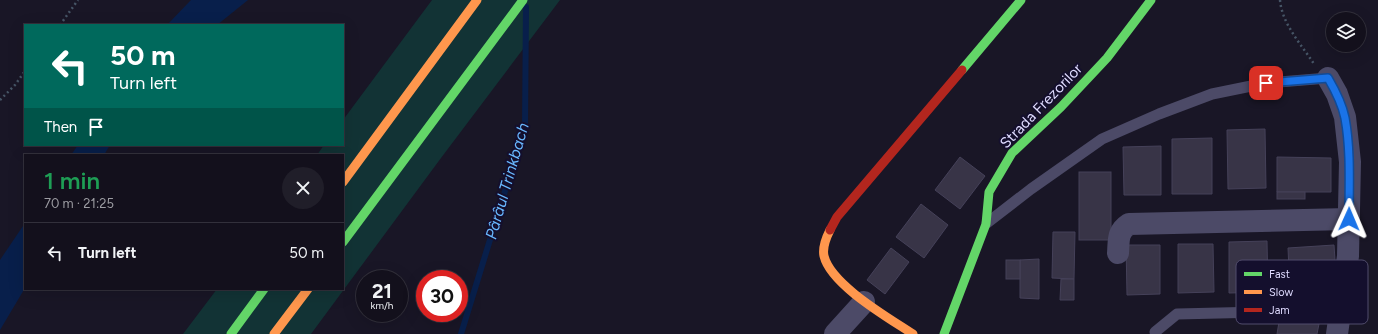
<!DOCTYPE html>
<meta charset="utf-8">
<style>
body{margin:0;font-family:Figtree,sans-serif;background:#201e29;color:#f1f3f6;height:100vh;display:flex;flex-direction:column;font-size:15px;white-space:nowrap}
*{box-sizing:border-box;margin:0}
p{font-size:13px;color:#9d9da3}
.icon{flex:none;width:22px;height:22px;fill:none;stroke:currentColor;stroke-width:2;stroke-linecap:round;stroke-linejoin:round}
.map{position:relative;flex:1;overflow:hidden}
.details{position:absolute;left:24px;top:154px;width:320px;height:136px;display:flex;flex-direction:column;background:#13101c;border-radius:0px;box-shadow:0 4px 16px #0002,0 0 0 1px #32303b}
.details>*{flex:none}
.guide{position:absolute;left:24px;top:24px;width:320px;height:122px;border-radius:0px;box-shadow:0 4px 16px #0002,0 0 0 1px #32303b;background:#00695c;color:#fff;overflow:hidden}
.fabs{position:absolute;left:1326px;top:12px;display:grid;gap:8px}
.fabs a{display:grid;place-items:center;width:40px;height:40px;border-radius:50%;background:#13101c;box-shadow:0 4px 16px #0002,0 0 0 1px #32303b;font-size:20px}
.speed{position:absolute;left:356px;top:270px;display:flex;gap:8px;font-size:20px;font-weight:700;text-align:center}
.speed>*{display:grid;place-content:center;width:52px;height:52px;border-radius:50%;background:#13101c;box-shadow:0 4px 16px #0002,0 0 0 1px #32303b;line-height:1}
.speed small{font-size:10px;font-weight:400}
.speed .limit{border:6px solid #d22;background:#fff;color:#111}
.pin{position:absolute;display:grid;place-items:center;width:34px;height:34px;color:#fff;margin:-17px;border-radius:8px;box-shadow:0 2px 6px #0006}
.me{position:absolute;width:44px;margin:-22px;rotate:1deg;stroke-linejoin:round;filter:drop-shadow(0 0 3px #0008)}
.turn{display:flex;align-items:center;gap:14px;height:84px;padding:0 20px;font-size:18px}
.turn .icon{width:52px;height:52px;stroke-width:2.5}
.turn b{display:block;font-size:28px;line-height:34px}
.then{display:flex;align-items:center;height:38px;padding:0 20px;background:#0003;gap:8px;font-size:15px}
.round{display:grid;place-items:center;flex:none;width:42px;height:42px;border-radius:21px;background:#201e29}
.head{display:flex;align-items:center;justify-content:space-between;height:68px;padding:0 20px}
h1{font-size:24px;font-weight:600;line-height:30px;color:#1e9e55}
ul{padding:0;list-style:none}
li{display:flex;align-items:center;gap:12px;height:60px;padding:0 20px;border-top:1px solid #32303b}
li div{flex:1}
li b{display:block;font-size:15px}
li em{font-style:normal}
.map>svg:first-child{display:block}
.green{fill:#123335}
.water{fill:#081f4b}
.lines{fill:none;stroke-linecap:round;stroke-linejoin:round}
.stream{stroke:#081f4b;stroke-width:6}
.building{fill:#383447;stroke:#454159}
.path{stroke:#465566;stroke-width:2.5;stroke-dasharray:2 3;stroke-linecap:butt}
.lane{stroke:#4c4a67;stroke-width:11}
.street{stroke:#4c4a67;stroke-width:22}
.fast{stroke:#63d668;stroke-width:9}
.slow{stroke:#ff974d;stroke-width:9}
.jam{stroke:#b3261e;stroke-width:9}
.route-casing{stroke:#114b97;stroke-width:10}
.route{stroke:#1a73e8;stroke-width:7}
.labels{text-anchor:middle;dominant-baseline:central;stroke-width:4;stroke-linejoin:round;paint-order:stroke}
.street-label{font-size:15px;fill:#dfdbff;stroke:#140f2d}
.water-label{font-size:16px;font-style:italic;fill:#69b8ff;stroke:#140f2d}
.key{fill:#140f2d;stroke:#514c6c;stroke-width:1}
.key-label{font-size:11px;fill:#dfdbff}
</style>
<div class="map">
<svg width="1378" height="334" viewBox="0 0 1378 334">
<rect width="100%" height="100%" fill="#191626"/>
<path class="green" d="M432 0H560L441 158 311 334H183L217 289H343V155H317L324 145H343V120Z"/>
<g class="water">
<path d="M191 0H248L217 25H167Z"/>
<path d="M78 145H110L104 155H71Z"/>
<path d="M25 223V288L0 330V260Z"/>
</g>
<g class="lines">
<path class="stream" d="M461 334 525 126 526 7"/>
</g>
<g class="building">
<path d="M1265 129 1266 188 1228 189 1227 130Z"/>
<path d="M1212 138V194H1172V139Z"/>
<path d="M1161 146V195H1124L1123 147Z"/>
<path d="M960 157 985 176 960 209 935 190Z"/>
<path d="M1277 157 1331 158V192H1277Z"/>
<rect x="1079" y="172" width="32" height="68"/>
<rect x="1277" y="192" width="28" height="7"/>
<path d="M921 204 948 225 924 258 896 237Z"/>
<path d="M1053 232H1075L1074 279 1052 278Z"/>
<path d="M1267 241 1268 292 1229 293V242Z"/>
<path d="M1178 244H1213L1214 292 1178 293Z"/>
<path d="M1126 245H1160V294L1127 295Z"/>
<path d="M1334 245 1337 290 1290 292 1288 248Z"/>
<path d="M891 248 909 262 885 294 867 280Z"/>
<path d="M1039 259V299L1020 298V260Z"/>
<rect x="1006" y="260" width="14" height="19"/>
<path d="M1061 279H1074V300H1060Z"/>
<path d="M1280 316 1319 324 1317 334H1277Z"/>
</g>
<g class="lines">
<g class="path">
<path d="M1280 0C1282 24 1301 44 1314 64"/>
<path d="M60 25 78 0"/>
<path d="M0 100 15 85 25 71"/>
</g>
<g class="lane">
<path d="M987 223 1031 189 1102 139 1159 114 1212 94 1266 83 1328 78"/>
<path d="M1155 332 1177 314 1298 311 1318 314 1340 311"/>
</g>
<g class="street">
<path d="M1328 78 1337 94 1345 117 1350 162 1348 256 1337 334"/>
<path d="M1118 253C1119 240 1117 232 1129 224L1349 219"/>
<path d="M835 334 864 302"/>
</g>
<g class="fast">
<path d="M962 70 1021 0"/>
<path d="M343 242 523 0"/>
<path d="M231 334 264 289"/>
<path d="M944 334 986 224 989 192 1012 153 1061 107 1107 58 1151 0"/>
</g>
<g class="slow">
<path d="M343 182 477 0"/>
<path d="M830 230C826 238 822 247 824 256 831 285 889 318 913 334"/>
<path d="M274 334 308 289"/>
</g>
<path class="jam" d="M830 230 837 217 962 70"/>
</g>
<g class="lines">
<defs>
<path id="route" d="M1266 83 1328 78C1335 90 1342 103 1345 118 1351 151 1349 185 1349 219"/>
</defs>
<use href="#route" class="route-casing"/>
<use href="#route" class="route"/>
</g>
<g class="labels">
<g class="street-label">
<text transform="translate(1041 106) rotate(-46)">Strada Frezorilor</text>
</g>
<g class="water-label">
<text transform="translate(507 181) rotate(-74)">Pârâul Trinkbach</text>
</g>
</g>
<rect x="1236" y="260" width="132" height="64" rx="6" class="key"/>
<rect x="1244" y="272" width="18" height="4" fill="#63d668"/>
<rect x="1244" y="290" width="18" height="4" fill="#ff974d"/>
<rect x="1244" y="308" width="18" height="4" fill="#b3261e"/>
<g class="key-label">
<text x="1269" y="278">Fast</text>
<text x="1269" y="296">Slow</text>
<text x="1269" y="314">Jam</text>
</g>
</svg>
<div class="fabs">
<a><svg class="icon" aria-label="layers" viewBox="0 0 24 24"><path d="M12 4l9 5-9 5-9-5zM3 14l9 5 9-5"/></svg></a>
</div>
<div class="speed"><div>21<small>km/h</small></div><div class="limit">30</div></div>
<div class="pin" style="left:1266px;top:83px;background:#d93025"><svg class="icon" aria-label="arrive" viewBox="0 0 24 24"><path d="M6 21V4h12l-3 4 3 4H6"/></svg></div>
<svg class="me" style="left:1349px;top:219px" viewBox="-20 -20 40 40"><path d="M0-17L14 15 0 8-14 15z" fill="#1a73e8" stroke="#fff" stroke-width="4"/></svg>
<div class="guide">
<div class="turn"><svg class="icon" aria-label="left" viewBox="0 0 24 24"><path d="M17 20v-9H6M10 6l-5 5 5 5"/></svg><div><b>50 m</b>Turn left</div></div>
<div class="then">Then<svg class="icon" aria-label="arrive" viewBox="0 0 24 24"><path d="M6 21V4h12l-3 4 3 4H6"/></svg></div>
</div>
<section class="details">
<div class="head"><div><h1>1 min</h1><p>70 m · 21:25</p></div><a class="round"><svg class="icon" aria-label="close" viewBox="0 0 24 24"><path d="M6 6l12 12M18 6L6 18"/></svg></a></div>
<ul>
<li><svg class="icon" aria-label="left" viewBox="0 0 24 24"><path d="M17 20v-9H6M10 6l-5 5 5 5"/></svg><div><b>Turn left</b></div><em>50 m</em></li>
</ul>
</section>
</div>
